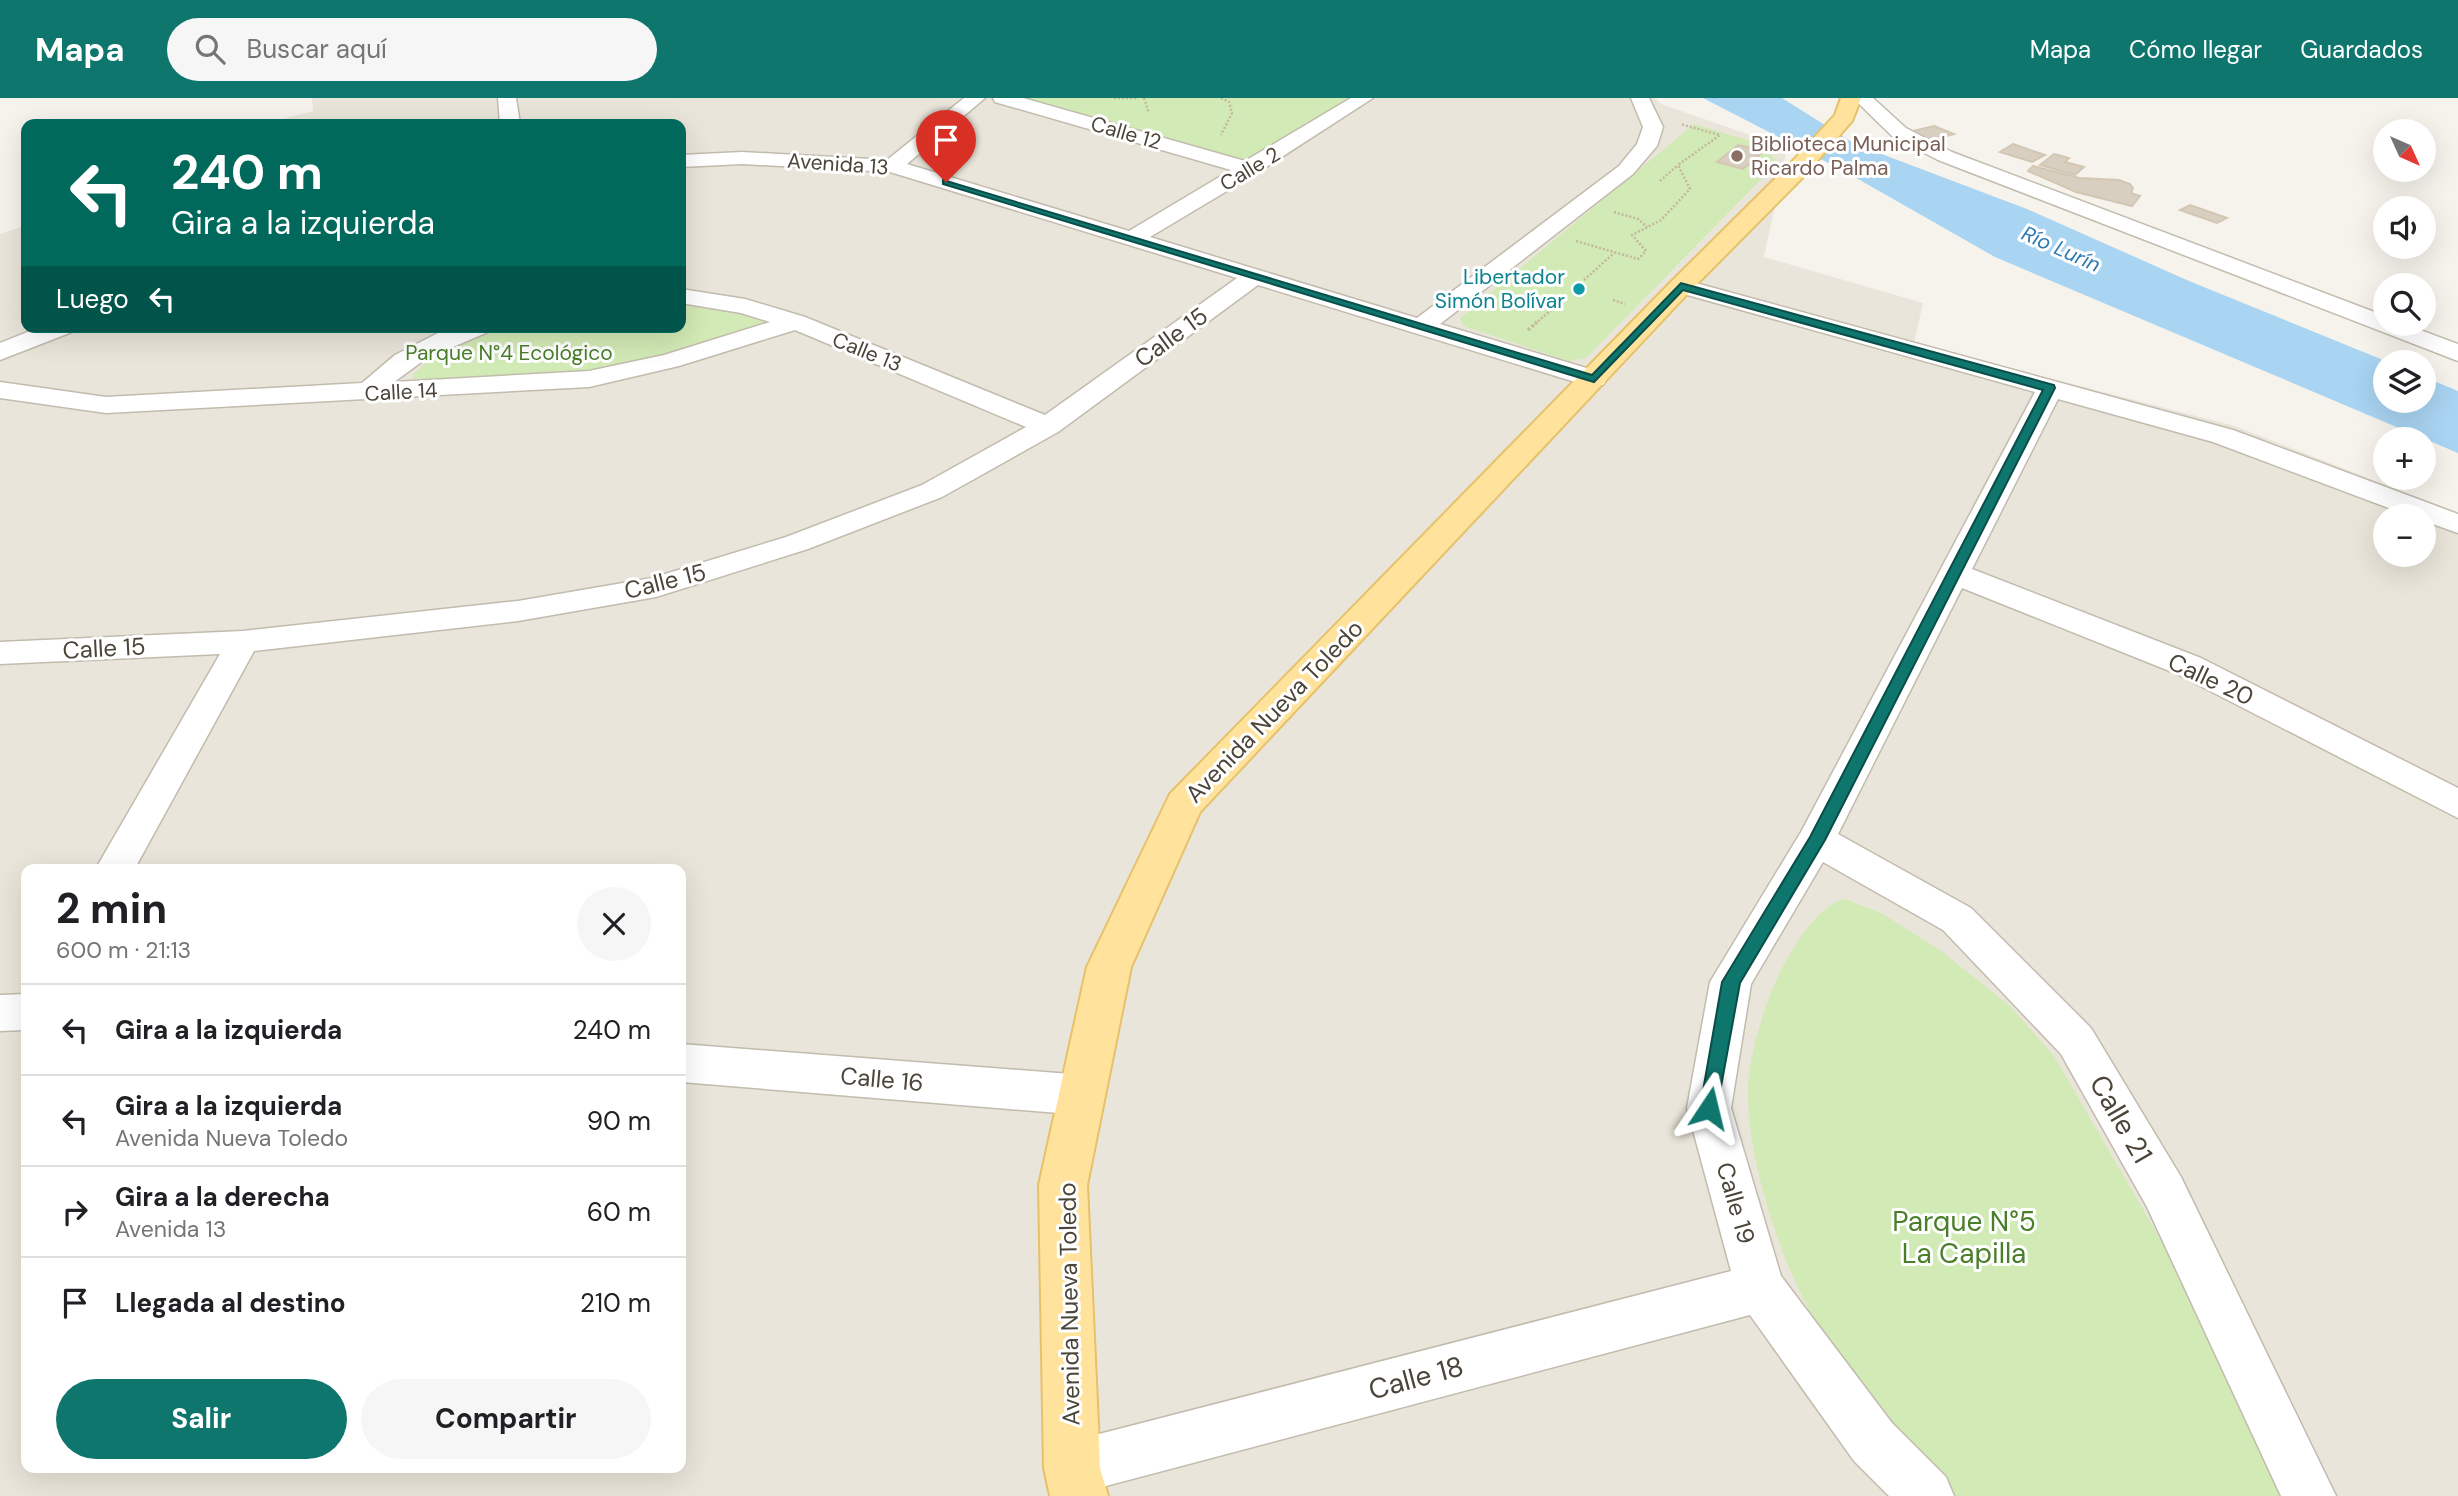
<!DOCTYPE html>
<html lang="es">
<meta charset="utf-8">
<style>
body{margin:0;font-family:"DM Sans",sans-serif;background:#f6f6f6;color:#202124;height:100vh;display:flex;flex-direction:column;font-size:26px;white-space:nowrap}
*{box-sizing:border-box;margin:0}
p{font-size:23px;color:#757577}
.icon{flex:none;width:38px;height:38px;fill:none;stroke:currentColor;stroke-width:2;stroke-linecap:round;stroke-linejoin:round}
.map{position:relative;flex:1;overflow:hidden}
.panel{position:absolute;left:21px;top:766px;width:665px;height:609px;display:flex;flex-direction:column;background:#fff;border-radius:14px;box-shadow:0 7px 28px #0002}
.panel>*{flex:none}
.hud{position:absolute;left:21px;top:21px;width:665px;height:214px;border-radius:14px;box-shadow:0 7px 28px #0002;background:#00695c;color:#fff;overflow:hidden}
.needle{width:46px;rotate:135deg}
.fabs{position:absolute;left:2373px;top:21px;display:grid;gap:14px}
.fabs a{display:grid;place-items:center;width:63px;height:63px;border-radius:50%;background:#fff;box-shadow:0 7px 28px #0002;font-size:35px}
.pin{position:absolute;display:grid;place-items:center;width:60px;height:60px;color:#fff;margin:-72px -30px;border-radius:50% 50% 50% 0;rotate:-45deg;box-shadow:0 0 7px #0007}
.pin .icon{rotate:45deg}
.me{position:absolute;width:77px;margin:-38px;rotate:10deg;stroke-linejoin:round;filter:drop-shadow(0 0 5px #0008)}
.turn{display:flex;align-items:center;gap:24px;height:147px;padding:0 35px;font-size:32px}
.turn .icon{width:91px;height:91px;stroke-width:2.5}
.turn b{display:block;font-size:49px;line-height:60px}
.then{display:flex;align-items:center;height:66px;padding:0 35px;background:#0003;gap:14px;font-size:26px}
.round{display:grid;place-items:center;flex:none;width:74px;height:74px;border-radius:37px;background:#f6f6f6}
.overview{display:flex;align-items:center;justify-content:space-between;height:119px;padding:0 35px}
h1{font-size:42px;font-weight:700;line-height:52px}
.button{display:flex;gap:14px;margin-top:auto;padding:14px 35px}
.button a{flex:1;height:80px;border-radius:42px;background:#0f766e;color:#fff;font-size:28px;font-weight:700;line-height:80px;text-align:center}
.button a+a{background:#f6f6f6;color:#202124}
ul{padding:0;list-style:none}
li{display:flex;align-items:center;gap:21px;height:91px;padding:0 35px;border-top:2px solid #e0e0e0}
li div{flex:1}
li b{display:block;font-size:26px}
li em{font-style:normal}
header{display:flex;align-items:center;gap:42px;box-sizing:border-box;height:98px;padding:0 35px;background:#0f766e;color:#fff}
header strong{font-size:33px}
nav{display:flex;gap:38px;margin-inline-start:auto;font-size:24px}
.search{width:490px;height:63px;background:#f6f6f6;display:flex;align-items:center;gap:18px;box-sizing:border-box;padding:0 24px;border-radius:38px;color:#757577;font-size:26px}
.map>svg:first-child{display:block}
.residential{fill:#eae5da;fill-rule:evenodd}
.green{fill:#d2eab5}
.water{fill:#a9d4f2}
.building{fill:#d8cfc1;stroke:#d3c7b4;stroke-width:2}
.lines{fill:none;stroke-linecap:round;stroke-linejoin:round}
.minor-casing{stroke:#c2bbae;stroke-width:3}
.major-casing{stroke:#e6c16a;stroke-width:4}
.path-far1{stroke:#c4b79f;stroke-width:2.5;stroke-dasharray:2 2;stroke-linecap:butt}
.path{stroke:#c4b79f;stroke-width:3.5;stroke-dasharray:2.5 2.5;stroke-linecap:butt}
.minor{fill:#fff;fill-rule:evenodd}
.major{fill:#ffe39c;fill-rule:evenodd}
.route{fill:#0f766e;stroke:#0a4d48;stroke-width:2}
.education-dot{fill:#8d6e63;stroke:#fff;stroke-width:2.5}
.culture-dot{fill:#0f9aa8;stroke:#fff;stroke-width:2.5}
.labels{text-anchor:middle;dominant-baseline:central;stroke-width:6;stroke-linejoin:round;paint-order:stroke}
.far-street-label{font-size:21px;fill:#4b4439;stroke:#fff}
.far-education-label{font-size:21px;fill:#785e54;stroke:#fff;text-anchor:start}
.far-water-label{font-size:21px;font-style:italic;fill:#2e7ab2;stroke:#fff}
.far-culture-label{font-size:21px;fill:#0d838f;stroke:#fff;text-anchor:end}
.far-park-label{font-size:21px;fill:#4a7f2a;stroke:#fff}
.street-label{font-size:24px;fill:#4b4439;stroke:#fff}
.near-street-label{font-size:28px;fill:#4b4439;stroke:#fff}
.near-park-label{font-size:28px;fill:#4a7f2a;stroke:#fff}
</style>
<header>
<strong>Mapa</strong>
<div class="search"><svg class="icon" aria-label="search" viewBox="0 0 24 24"><circle cx="10" cy="10" r="6"/><path d="M15 15l6 6"/></svg>Buscar aquí</div>
<nav><a>Mapa</a><a>Cómo llegar</a><a>Guardados</a></nav>
</header>
<div class="map">
<svg width="2458" height="1398" viewBox="0 0 2458 1398">
<rect width="100%" height="100%" fill="#f6f3ec"/>
<path class="residential" d="M312 0H1655L1661 6 1787 50 1764 159 1923 205 1914 245 2235 328 2458 415V1398H0V136L26 127V229H681V26H263L313 13ZM2385 418H2424V457H2385ZM26 772H681V1370H26Z"/>
<g class="green">
<path d="M1015 0H1357L1248 65Z"/>
<path d="M1694 26 1757 45 1778 64 1586 260 1569 263 1463 228 1460 220Z"/>
<path d="M681 204 740 212 773 223 711 247 571 278 413 281V276L452 243 492 229H681Z"/>
<path d="M1845 801 1881 815 1940 852 2011 909 2054 958 2191 1194 2285 1398H1954C1907 1346 1860 1291 1821 1232 1782 1172 1738 1041 1750 969 1755 939 1764 911 1776 883 1788 856 1816 807 1845 801Z"/>
</g>
<path class="water" d="M1703 0H1782L1855 46 2027 111 2189 183 2388 264H2385V303H2424V279L2458 293V355L1995 159 1844 73Z"/>
<g class="building">
<path d="M1934 28 1954 36 1928 43 1909 34Z"/>
<path d="M2013 46 2045 57 2032 64 2000 54Z"/>
<path d="M1738 47 1764 53 1743 71 1717 64Z"/>
<path d="M2054 56 2069 60 2065 64 2084 69 2075 77 2040 67Z"/>
<path d="M2033 68 2079 80 2119 82 2130 86 2133 90 2131 95 2140 98 2132 108 2076 94 2028 73Z"/>
<path d="M2190 107 2227 120 2217 125 2180 112Z"/>
</g>
<g class="lines">
<defs>
<g id="minor">
<path d="M498 0H516L520 26H500Z"/>
<path d="M964 0H985L907 66 1129 133 1231 72 995 4 993 0H1023L1245 63 1351 0H1373L1257 75 1150 139 1417 220 1619 68 1637 46 1643 29 1631 0H1649L1663 29 1657 48 1633 76 1440 226 1603 275 1607 281 1603 287H1585L1258 187 1058 334 942 399 808 451 656 499 518 523 254 553 134 772H95L220 556 0 566V544L243 533 518 503 652 480 786 439 922 387 1026 329 795 232 679 268 589 289 106 315 0 300V284L106 299 362 285 395 257 438 235 454 229H491L488 234 427 260 394 284 589 273 664 257 770 224 741 215 681 205V191L745 201 805 219 1045 317 1237 180 890 74 742 66 681 69V57L742 54 887 62Z"/>
<path d="M1853 0H1873L1906 30 1952 54 2385 218V226H2404L2458 246V263L1938 62 1892 38Z"/>
<path d="M1681 181 2233 332 2458 416V435L2424 423V418H2410L2213 344 2058 301 1972 471 2201 560 2458 690V720L2177 576 1962 490 1838 736 1971 810 2091 930 2181 1079 2336 1398H2281L2147 1109 2061 956 1943 832 1823 764 1751 886 1731 1010 1781 1178 1892 1325 1946 1379 1954 1398H1889L1854 1363 1750 1217 1072 1397 1053 1389 1045 1370 1053 1351 1072 1343 1731 1173 1687 1010 1710 884 1801 734 2035 294 1673 193 1669 188 1673 183Z"/>
<path d="M40 229H75L72 234 0 262V245Z"/>
<path d="M26 896V932L0 933V897Z"/>
<path d="M681 946 1083 977 1099 983 1105 997 1099 1011 1083 1017 681 984Z"/>
</g>
<path id="major" d="M1841 0H1861L1852 23 1805 77 1690 193 1200 714 1131 869 1087 1087 1100 1370 1108 1398H1050L1044 1370 1039 1087 1087 869 1170 696 1672 183 1789 67 1835 17Z"/>
</defs>
<use href="#minor" class="minor-casing"/>
<use href="#major" class="major-casing"/>
<g class="path-far1">
<path d="M1114 0H1136"/>
<path d="M1144 0 1149 15"/>
<path d="M1221 0 1229 4 1232 15 1221 37"/>
<path d="M1660 83 1678 67"/>
<path d="M1614 114 1638 121 1647 129"/>
<path d="M1576 143 1638 161 1646 153 1632 137 1661 122 1690 91 1678 67 1720 37 1680 26"/>
<path d="M1584 182 1614 155"/>
<path d="M1613 202 1625 206"/>
<path d="M1535 226 1567 198"/>
</g>
<path class="path" d="M1528 232 1537 224"/>
<use href="#minor" class="minor"/>
<use href="#major" class="major"/>
</g>
<path class="route" d="M943 82 1592 277 1681 185 2054 287 2055 290 1825 742 1740 885 1716 1016 1709 1018 1702 1016 1700 1010 1722 884 1810 739 2043 292 1683 192 1594 284 943 86Z"/>
<circle class="education-dot" cx="1737" cy="58" r="7"/>
<circle class="culture-dot" cx="1579" cy="191" r="7"/>
<g class="labels">
<g class="far-street-label">
<text transform="translate(1126 35) rotate(16)">Calle 12</text>
<text transform="translate(838 66) rotate(4)">Avenida 13</text>
<text transform="translate(1250 71) rotate(-31)">Calle 2</text>
<text transform="translate(867 254) rotate(22)">Calle 13</text>
<text transform="translate(401 294) rotate(-3)">Calle 14</text>
</g>
<g class="far-education-label">
<text x="1751" y="46">Biblioteca Municipal<tspan x="1751" dy="24">Ricardo Palma</tspan></text>
</g>
<g class="far-water-label">
<text transform="translate(2061 151) rotate(24)">Río Lurín</text>
</g>
<g class="far-culture-label">
<text x="1565" y="179">Libertador<tspan x="1565" dy="24">Simón Bolívar</tspan></text>
</g>
<g class="far-park-label">
<text x="509" y="255">Parque N°4 Ecológico</text>
</g>
<g class="street-label">
<text transform="translate(1171 239) rotate(-36)">Calle 15</text>
<text transform="translate(665 483) rotate(-14)">Calle 15</text>
<text transform="translate(104 550) rotate(-3)">Calle 15</text>
<text transform="translate(2211 581) rotate(25)">Calle 20</text>
<text transform="translate(1274 613) rotate(-46)">Avenida Nueva Toledo</text>
<text transform="translate(882 981) rotate(5)">Calle 16</text>
<text transform="translate(1736 1105) rotate(74)">Calle 19</text>
<text transform="translate(1069 1206) rotate(-91)">Avenida Nueva Toledo</text>
</g>
<g class="near-street-label">
<text transform="translate(2121 1021) rotate(60)">Calle 21</text>
<text transform="translate(1416 1280) rotate(-15)">Calle 18</text>
</g>
<g class="near-park-label">
<text x="1964" y="1123">Parque N°5<tspan x="1964" dy="32">La Capilla</tspan></text>
</g>
</g>
</svg>
<div class="fabs">
<a><svg class="needle" viewBox="-14 -14 28 28"><path d="M0-13l5 13h-10z" fill="#e53935"/><path d="M0 13l5-13h-10z" fill="#757577"/></svg></a>
<a><svg class="icon" aria-label="sound" viewBox="0 0 24 24"><path d="M4 9h4l5-4v14l-5-4H4zM17 9q2 3 0 6"/></svg></a>
<a><svg class="icon" aria-label="search" viewBox="0 0 24 24"><circle cx="10" cy="10" r="6"/><path d="M15 15l6 6"/></svg></a>
<a><svg class="icon" aria-label="layers" viewBox="0 0 24 24"><path d="M12 4l9 5-9 5-9-5zM3 14l9 5 9-5"/></svg></a>
<a>+</a>
<a>−</a>
</div>
<div class="pin" style="left:946px;top:84px;background:#d93025"><svg class="icon" aria-label="arrive" viewBox="0 0 24 24"><path d="M6 21V4h12l-3 4 3 4H6"/></svg></div>
<svg class="me" style="left:1709px;top:1010px" viewBox="-20 -20 40 40"><path d="M0-17L14 15 0 8-14 15z" fill="#0f766e" stroke="#fff" stroke-width="4"/></svg>
<div class="hud">
<div class="turn"><svg class="icon" aria-label="left" viewBox="0 0 24 24"><path d="M17 20v-9H6M10 6l-5 5 5 5"/></svg><div><b>240 m</b>Gira a la izquierda</div></div>
<div class="then">Luego<svg class="icon" aria-label="left" viewBox="0 0 24 24"><path d="M17 20v-9H6M10 6l-5 5 5 5"/></svg></div>
</div>
<section class="panel">
<div class="overview"><div><h1>2 min</h1><p>600 m · 21:13</p></div><a class="round"><svg class="icon" aria-label="close" viewBox="0 0 24 24"><path d="M6 6l12 12M18 6L6 18"/></svg></a></div>
<ul>
<li><svg class="icon" aria-label="left" viewBox="0 0 24 24"><path d="M17 20v-9H6M10 6l-5 5 5 5"/></svg><div><b>Gira a la izquierda</b></div><em>240 m</em></li>
<li><svg class="icon" aria-label="left" viewBox="0 0 24 24"><path d="M17 20v-9H6M10 6l-5 5 5 5"/></svg><div><b>Gira a la izquierda</b><p>Avenida Nueva Toledo</p></div><em>90 m</em></li>
<li><svg class="icon" aria-label="right" viewBox="0 0 24 24"><path d="M7 20v-9h11M14 6l5 5-5 5"/></svg><div><b>Gira a la derecha</b><p>Avenida 13</p></div><em>60 m</em></li>
<li><svg class="icon" aria-label="arrive" viewBox="0 0 24 24"><path d="M6 21V4h12l-3 4 3 4H6"/></svg><div><b>Llegada al destino</b></div><em>210 m</em></li>
</ul>
<div class="button"><a>Salir</a><a>Compartir</a></div>
</section>
</div>
